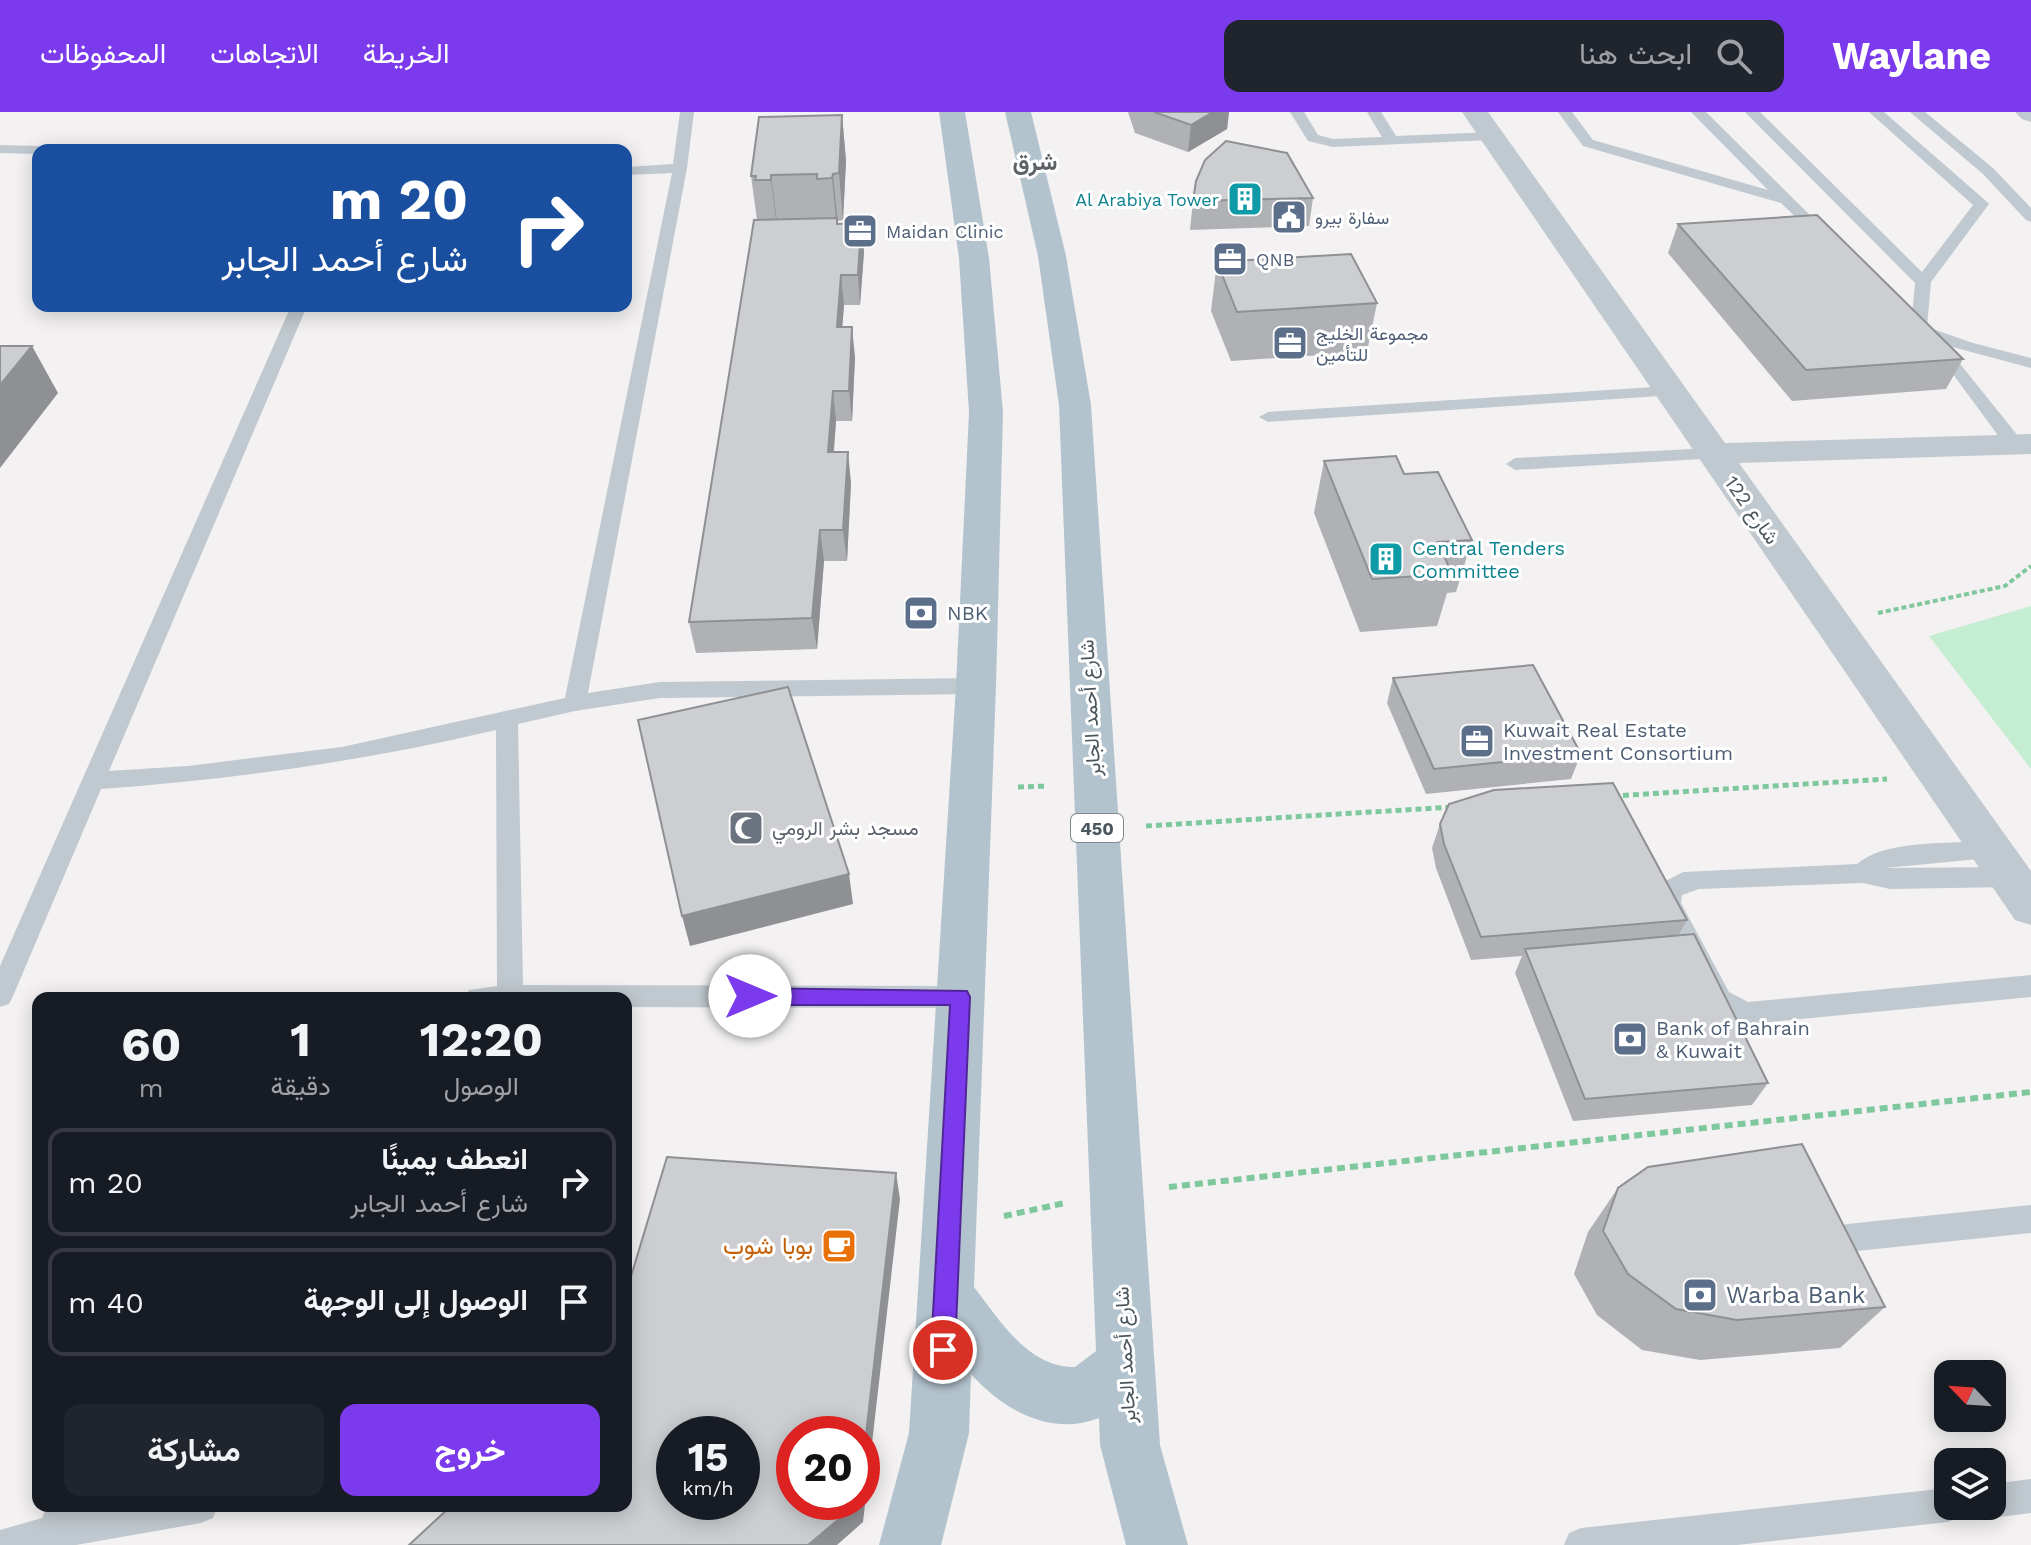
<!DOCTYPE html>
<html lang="ar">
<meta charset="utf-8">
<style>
body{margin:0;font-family:"Work Sans",Vazirmatn,sans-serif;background:#20242c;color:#f1f3f6;direction:rtl;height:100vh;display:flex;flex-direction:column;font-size:30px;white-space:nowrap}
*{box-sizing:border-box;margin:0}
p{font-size:26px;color:#9ea1a6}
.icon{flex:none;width:44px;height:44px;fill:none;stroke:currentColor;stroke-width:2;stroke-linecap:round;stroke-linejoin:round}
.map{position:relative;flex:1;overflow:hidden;direction:ltr}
.panel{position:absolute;left:32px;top:880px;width:600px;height:520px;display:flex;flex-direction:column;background:#171b24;border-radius:16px;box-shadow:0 4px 20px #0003;direction:rtl}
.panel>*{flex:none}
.hud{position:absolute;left:32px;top:32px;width:600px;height:168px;border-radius:16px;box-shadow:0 4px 20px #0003;direction:rtl;background:#1a4fa0;color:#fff;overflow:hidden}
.needle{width:52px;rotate:295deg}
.buttons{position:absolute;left:1934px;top:1248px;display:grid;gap:16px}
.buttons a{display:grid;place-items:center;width:72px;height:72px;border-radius:16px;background:#171b24;box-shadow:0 4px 20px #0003;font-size:40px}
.speed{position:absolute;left:656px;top:1304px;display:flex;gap:16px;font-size:40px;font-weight:700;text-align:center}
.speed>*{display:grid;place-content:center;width:104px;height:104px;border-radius:50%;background:#171b24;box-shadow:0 4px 20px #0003;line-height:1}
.speed small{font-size:20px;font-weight:400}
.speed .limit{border:12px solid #d22;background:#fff;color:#111}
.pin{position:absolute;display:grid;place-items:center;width:68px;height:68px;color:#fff;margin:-34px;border:4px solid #fff;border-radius:50%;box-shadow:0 2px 8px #0007}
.me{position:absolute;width:88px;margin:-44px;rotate:90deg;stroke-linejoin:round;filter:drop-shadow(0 0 6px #0008)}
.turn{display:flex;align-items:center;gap:28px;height:168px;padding:0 32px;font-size:36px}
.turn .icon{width:104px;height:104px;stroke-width:2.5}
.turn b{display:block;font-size:56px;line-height:68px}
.eta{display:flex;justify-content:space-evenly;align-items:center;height:136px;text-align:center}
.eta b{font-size:48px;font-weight:700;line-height:56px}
.cta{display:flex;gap:16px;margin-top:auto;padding:16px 32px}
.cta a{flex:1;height:92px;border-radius:16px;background:#7c3aed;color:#fff;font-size:32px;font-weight:700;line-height:92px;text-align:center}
.cta a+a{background:#20242c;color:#f1f3f6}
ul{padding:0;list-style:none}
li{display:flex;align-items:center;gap:24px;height:108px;margin:0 16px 12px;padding:0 16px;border:4px solid #363941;border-radius:16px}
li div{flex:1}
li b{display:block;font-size:30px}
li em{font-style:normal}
header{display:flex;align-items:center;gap:48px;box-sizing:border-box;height:112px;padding:0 40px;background:#7c3aed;color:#fff}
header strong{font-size:38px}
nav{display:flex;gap:44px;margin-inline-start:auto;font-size:28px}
.search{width:560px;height:72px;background:#20242c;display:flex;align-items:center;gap:20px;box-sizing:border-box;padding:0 28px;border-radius:16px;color:#9ea1a6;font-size:30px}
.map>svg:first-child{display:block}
.green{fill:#c4edd1}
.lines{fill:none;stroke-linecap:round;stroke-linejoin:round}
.path-far2{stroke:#7fc89e;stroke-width:4;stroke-dasharray:5 3;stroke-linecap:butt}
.path-far1{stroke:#7fc89e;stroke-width:5;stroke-dasharray:6 4;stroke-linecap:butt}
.path{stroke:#7fc89e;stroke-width:6;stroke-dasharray:8 5;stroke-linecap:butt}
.service{fill:#c0c9cf;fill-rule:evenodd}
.minor{fill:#c0c9cf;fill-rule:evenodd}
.primary{fill:#b3c3cd;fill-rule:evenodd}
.wall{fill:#afb1b5}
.shaded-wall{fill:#8f9093}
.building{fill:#ccced2;stroke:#8f9093;stroke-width:2;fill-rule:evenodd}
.route{fill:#7c3aed;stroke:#51269a;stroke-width:2}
.labels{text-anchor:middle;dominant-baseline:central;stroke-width:6;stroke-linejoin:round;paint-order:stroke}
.far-culture-label{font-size:18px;fill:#0d838f;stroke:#fff;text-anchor:end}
.far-service-label{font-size:18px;fill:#4e5e75;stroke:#fff;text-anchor:start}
.shield{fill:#fff;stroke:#80898e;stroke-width:2}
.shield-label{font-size:18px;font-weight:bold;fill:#4a565d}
.street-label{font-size:20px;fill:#4a565d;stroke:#fff}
.culture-label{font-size:20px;fill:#0d838f;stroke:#fff;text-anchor:start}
.service-label{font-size:20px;fill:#4e5e75;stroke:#fff;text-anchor:start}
.worship-label{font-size:20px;fill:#5b616d;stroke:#fff;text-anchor:start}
.far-district-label{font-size:24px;font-weight:bold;fill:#5e6266;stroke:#fff}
.near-food-label{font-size:24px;fill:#c56008;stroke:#fff;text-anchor:end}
.near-service-label{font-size:24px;fill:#4e5e75;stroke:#fff;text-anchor:start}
</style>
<header>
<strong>Waylane</strong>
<div class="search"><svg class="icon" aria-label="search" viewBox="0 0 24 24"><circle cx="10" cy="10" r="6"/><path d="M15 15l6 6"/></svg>ابحث هنا</div>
<nav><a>الخريطة</a><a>الاتجاهات</a><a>المحفوظات</a></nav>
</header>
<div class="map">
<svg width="2031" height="1433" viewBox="0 0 2031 1433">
<rect width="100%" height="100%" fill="#f3f1f2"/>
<path class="green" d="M2031 494V657L1929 524Z"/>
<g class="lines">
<path class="path-far2" d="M1878 501 2005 474 2031 454"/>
<g class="path-far1">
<path d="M1018 675 1048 674"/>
<path d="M1613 684 1887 667"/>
<path d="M1146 714 1452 695"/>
</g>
<g class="path">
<path d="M1169 1075 2031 980"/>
<path d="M1004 1104 1065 1091"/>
</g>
<g class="service">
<path d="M680 0H694L687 56 588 581 660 570 976 566 984 569 987 574 984 579 976 582 660 586 575 599 518 612 523 873 960 874 969 877 973 885 969 893 960 896 626 895V886H465L469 878 497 874 496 618C366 649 235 667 101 677L13 884 9 892 0 895V854L291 194H307L109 659 188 654 342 635 565 586 672 61 626 63V55L673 52Z"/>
<path d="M1290 0H1304L1318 23 1333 27 1382 25 1367 0H1381L1396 24 1492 20 1499 24 1492 28 1333 35 1308 29Z"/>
<path d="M1558 0H1572L1593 28 1768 78 1691 0H1706L1832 125 1829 128H1819L1781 91 1583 34Z"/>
<path d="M1745 0H1760L1922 160 1973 93 1869 0H1884L1986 89 1989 92 1931 170 1927 215 1973 231 2031 246V256L1945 233 2022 329 2024 333 2022 337H2008L1947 254 1911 216 1915 171Z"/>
<path d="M1910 0H1925L1993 56 2031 96V110L2026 108 1983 62Z"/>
<path d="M0 33 38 34 45 38H38V42L0 41Z"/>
<path d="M1669 274 1678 279 1675 283 1268 310 1259 305 1268 300Z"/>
<path d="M1712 336 1719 338 1721 342 1719 346 1515 358 1506 352 1515 346Z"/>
<path d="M1990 729 1999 731 2002 738 1999 745 1885 756 2010 755 2019 758 2022 765 2019 772 2010 775 1890 777 1863 771 1699 777 1682 783 1681 791 1729 880 1748 890 2031 863V885L1748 912 1724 905 1711 896 1655 791 1662 771 1683 760 1857 752C1886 727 1952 732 1990 729Z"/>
<path d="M2031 1093V1121L1847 1140 1836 1136 1832 1126 1836 1116 1847 1112Z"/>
<path d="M2031 1367V1401L1992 1406 1980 1401 1977 1394H1992V1372Z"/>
<path d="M1948 1376V1394H1964L1960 1405 1948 1410 1737 1433H1564L1569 1421 1581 1416Z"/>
<path d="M47 1394H81L79 1398 104 1394H218L213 1406 201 1411 76 1433H0V1418L42 1406Z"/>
</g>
<g class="minor">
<path d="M1462 0H1488L1725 331 2031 322V342L1739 351 2031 759V813L2015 808Z"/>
<path d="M2015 0H2031V10L2022 7Z"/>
</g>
<path class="primary" d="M939 0H965L989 146 1003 300 996 574 974 1175C1000 1209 1028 1255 1075 1255L1096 1239 1059 293 1038 144 1005 0H1031L1066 144 1091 293 1160 1333 1188 1433H1126L1100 1333 1099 1306C1051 1325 1003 1298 971 1262L969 1321 941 1433H879L909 1321 956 574 969 300 959 146Z"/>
</g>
<g class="wall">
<path d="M1128 0H1229L1227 17 1188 40 1135 21Z"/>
<path d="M842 3 846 49 843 108 837 109 838 112 861 111 864 140 860 193H844L842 215 855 245 852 309H836L834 340 851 371 847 449H824L817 537 696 541 689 510 757 108 751 64Z"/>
<path d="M1313 86 1309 114 1190 118 1193 89Z"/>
<path d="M1678 112 1963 247 1946 277 1792 289 1668 141Z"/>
<path d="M1217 150 1377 191 1367 240 1231 249 1211 199Z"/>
<path d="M1324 349 1404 362 1472 428 1456 480 1447 481 1437 514 1360 520 1314 401Z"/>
<path d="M1393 566 1581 642 1571 667 1426 682 1387 591Z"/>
<path d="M1440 712 1687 808 1678 824 1768 971 1752 993 1573 1009 1515 861 1522 844 1471 848 1436 756 1432 736Z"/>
<path d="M1618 1076 1885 1195 1840 1236 1700 1248 1642 1238 1597 1203 1574 1162 1588 1120Z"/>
</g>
<g class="shaded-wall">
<path d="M1213 0H1229L1227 17 1188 40 1191 13Z"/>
<path d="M842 3 846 49 843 108 839 61Z"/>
<path d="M833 62 840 135 839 140 832 66Z"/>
<path d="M771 63 777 110V115L771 68Z"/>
<path d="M861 111 864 140 860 193 858 163Z"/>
<path d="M841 163 844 193 840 245 837 215Z"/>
<path d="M852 215 855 245 852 309 849 279Z"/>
<path d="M32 234 58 281 0 356V273Z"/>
<path d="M833 279 836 309 831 370 828 340Z"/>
<path d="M848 340 851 371 847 449 843 418Z"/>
<path d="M820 418 824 449 817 537 812 506Z"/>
<path d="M849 762 853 792 690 834 682 804Z"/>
<path d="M896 1061 900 1087 863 1410 837 1433H808L858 1390H862V1357Z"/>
</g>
<g class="building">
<path d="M1154 0H1213L1191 13Z"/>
<path d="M842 3 839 61 833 62 832 66 817 67V62L771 63V68H755L756 64H751L759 5Z"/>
<path d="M1226 29 1287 41 1313 86 1193 89 1196 69 1205 48Z"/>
<path d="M1817 103 1963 247 1806 258 1678 112Z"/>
<path d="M837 106V112L861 111 858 163H841L837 215H852L849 279H833L828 340H848L843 418H820L812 506 689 510 754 108Z"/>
<path d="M1351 142 1377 191 1237 200 1217 150Z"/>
<path d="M0 234H32L0 273Z"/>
<path d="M1396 344 1404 362 1438 360 1472 428 1438 430 1452 462 1372 467 1324 349Z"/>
<path d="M1533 553 1581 642 1434 657 1393 566Z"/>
<path d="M788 575 849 762 682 804 638 608Z"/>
<path d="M1613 671 1687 808 1481 825 1444 732 1440 712 1449 692 1494 678Z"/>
<path d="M1694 822 1768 971 1585 987 1525 837Z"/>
<path d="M1802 1032 1885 1195 1737 1208 1676 1197 1628 1162 1603 1119 1618 1076 1648 1055Z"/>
<path d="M667 1045 896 1061 862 1357V1322H794V1390L858 1391 808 1433H409L451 1394H626V1181ZM674 1322H742V1390H674Z"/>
</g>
<path class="route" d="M750 876 967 879 970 885 955 1238 952 1246 943 1250 935 1246 931 1238 950 893H750L743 890 740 884 743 879Z"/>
<defs>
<symbol id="building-square" viewBox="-11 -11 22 22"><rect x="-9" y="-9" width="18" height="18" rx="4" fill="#0f9aa8" stroke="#fff"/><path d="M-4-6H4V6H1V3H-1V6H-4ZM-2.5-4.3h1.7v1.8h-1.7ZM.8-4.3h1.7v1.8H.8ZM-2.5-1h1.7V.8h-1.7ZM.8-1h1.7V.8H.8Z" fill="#fff"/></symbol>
<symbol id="civic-square" viewBox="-11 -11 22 22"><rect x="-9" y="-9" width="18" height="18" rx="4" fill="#5c6f8a" stroke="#fff"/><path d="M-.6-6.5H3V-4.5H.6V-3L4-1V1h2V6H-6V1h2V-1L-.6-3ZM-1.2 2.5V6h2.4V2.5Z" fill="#fff"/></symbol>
<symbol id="office-square" viewBox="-11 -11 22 22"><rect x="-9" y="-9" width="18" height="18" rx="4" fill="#5c6f8a" stroke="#fff"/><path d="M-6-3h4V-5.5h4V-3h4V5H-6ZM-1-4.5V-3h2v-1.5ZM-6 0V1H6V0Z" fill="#fff"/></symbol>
<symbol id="bank-square" viewBox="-11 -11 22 22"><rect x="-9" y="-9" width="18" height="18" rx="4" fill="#5c6f8a" stroke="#fff"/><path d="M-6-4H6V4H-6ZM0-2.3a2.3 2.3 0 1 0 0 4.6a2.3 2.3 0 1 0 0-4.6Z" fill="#fff"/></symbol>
<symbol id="mosque-square" viewBox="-11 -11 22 22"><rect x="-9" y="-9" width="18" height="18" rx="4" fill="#6b7280" stroke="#fff"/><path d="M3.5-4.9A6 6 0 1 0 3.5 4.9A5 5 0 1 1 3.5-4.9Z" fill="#fff"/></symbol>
<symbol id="cafe-square" viewBox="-11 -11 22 22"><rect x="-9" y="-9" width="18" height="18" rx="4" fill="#e8710a" stroke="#fff"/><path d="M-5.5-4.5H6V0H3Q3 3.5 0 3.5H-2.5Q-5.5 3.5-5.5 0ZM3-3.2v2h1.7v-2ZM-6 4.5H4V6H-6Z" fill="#fff"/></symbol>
</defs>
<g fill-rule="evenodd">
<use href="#building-square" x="1225" y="67" width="40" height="40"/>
<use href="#civic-square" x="1269" y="85" width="40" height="40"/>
<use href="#office-square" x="840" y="99" width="40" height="40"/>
<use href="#office-square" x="1210" y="127" width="40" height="40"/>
<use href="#office-square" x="1270" y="211" width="40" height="40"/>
<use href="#building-square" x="1366" y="427" width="40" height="40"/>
<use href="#bank-square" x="901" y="481" width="40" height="40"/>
<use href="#office-square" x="1457" y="609" width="40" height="40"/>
<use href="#mosque-square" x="726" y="696" width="40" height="40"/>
<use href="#bank-square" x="1610" y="907" width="40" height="40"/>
<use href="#cafe-square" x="819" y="1114" width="40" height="40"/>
<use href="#bank-square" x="1680" y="1163" width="40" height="40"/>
</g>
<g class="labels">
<g class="far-culture-label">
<text x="1219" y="87">Al Arabiya Tower</text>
</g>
<g class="far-service-label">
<text x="1315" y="105">سفارة بيرو</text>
<text x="886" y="119">Maidan Clinic</text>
<text x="1256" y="147">QNB</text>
<text x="1316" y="221">مجموعة الخليج<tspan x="1316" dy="21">للتأمين</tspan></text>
</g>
<rect class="shield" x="1071" y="702" width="52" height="28" rx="6"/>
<g class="shield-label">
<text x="1097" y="716">450</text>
</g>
<g class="street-label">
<text transform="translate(1752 398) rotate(55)">شارع 122</text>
<text transform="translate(1090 596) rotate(-93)">شارع أحمد الجابر</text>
<text transform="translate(1125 1243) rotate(-93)">شارع أحمد الجابر</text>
</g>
<g class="culture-label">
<text x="1412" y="436">Central Tenders<tspan x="1412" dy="23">Committee</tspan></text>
</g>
<g class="service-label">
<text x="947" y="501">NBK</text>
<text x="1503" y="618">Kuwait Real Estate<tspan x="1503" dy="23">Investment Consortium</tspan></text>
<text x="1656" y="916">Bank of Bahrain<tspan x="1656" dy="23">&amp; Kuwait</tspan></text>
</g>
<g class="worship-label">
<text x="772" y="716">مسجد بشر الرومي</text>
</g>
<g class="far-district-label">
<text x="1035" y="50">شرق</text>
</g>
<g class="near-food-label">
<text x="813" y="1134">بوبا شوب</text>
</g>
<g class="near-service-label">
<text x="1726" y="1183">Warba Bank</text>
</g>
</g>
</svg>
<div class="buttons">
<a><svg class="needle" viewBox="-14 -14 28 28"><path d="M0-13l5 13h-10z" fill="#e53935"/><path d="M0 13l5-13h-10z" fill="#9ea1a6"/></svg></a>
<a><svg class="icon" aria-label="layers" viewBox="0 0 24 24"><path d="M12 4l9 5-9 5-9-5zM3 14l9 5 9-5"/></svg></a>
</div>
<div class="speed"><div>15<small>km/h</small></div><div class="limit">20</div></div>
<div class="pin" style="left:943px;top:1238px;background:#d93025"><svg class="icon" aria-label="arrive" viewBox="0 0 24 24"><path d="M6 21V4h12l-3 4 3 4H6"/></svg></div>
<svg class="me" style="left:750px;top:884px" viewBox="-20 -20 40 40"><circle r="19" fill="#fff"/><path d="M0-13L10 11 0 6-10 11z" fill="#7c3aed"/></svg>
<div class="hud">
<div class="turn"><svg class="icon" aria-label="right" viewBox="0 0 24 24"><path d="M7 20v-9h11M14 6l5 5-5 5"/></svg><div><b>20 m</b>شارع أحمد الجابر</div></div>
</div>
<section class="panel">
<div class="eta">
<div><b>12:20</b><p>الوصول</p></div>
<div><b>1</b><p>دقيقة</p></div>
<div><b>60</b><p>m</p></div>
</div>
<ul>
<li><svg class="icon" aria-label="right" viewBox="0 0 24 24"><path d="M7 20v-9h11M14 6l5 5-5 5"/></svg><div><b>انعطف يمينًا</b><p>شارع أحمد الجابر</p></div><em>20 m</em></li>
<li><svg class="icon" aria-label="arrive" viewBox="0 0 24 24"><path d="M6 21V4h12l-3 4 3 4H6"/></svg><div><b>الوصول إلى الوجهة</b></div><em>40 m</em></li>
</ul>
<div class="cta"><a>خروج</a><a>مشاركة</a></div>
</section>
</div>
